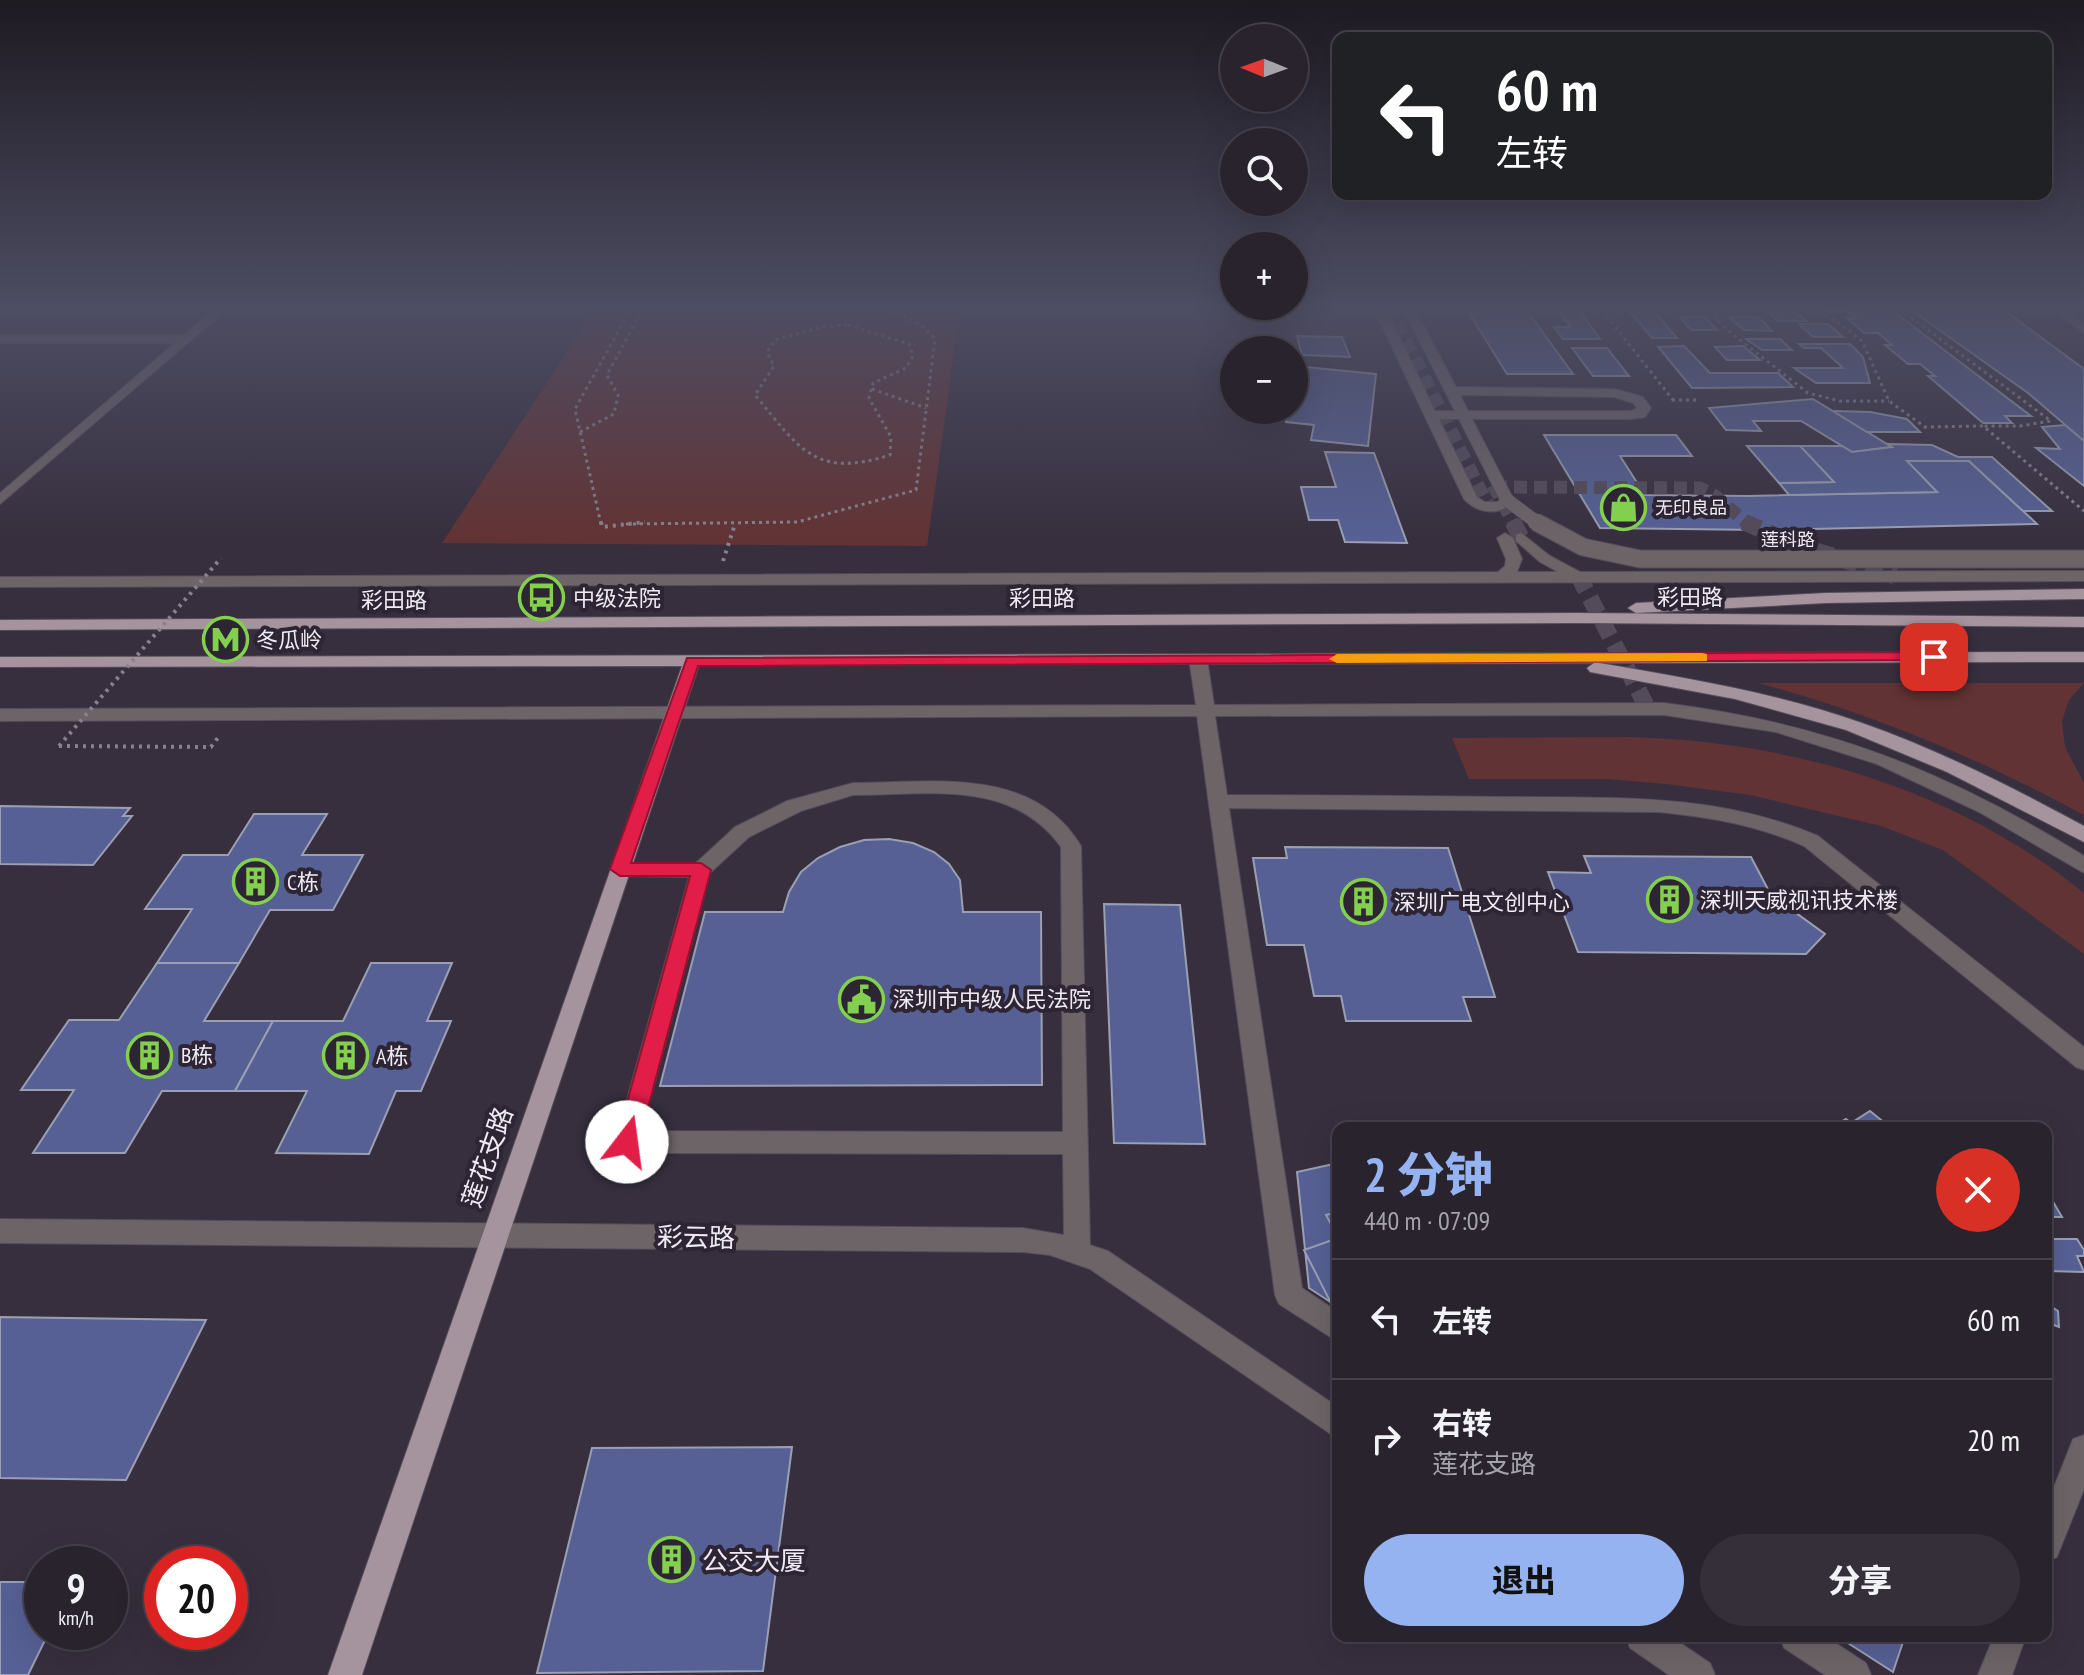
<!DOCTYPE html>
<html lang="zh">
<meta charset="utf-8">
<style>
body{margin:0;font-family:"PT Sans Narrow","Noto Sans SC",sans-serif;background:#352f3a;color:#f1f3f6;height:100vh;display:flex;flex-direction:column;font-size:30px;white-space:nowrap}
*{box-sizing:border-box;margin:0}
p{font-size:26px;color:#a5a4aa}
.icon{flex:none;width:44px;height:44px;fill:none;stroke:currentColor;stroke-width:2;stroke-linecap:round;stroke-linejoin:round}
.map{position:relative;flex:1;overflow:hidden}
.details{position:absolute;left:1332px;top:1122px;width:720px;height:520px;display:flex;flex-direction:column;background:#29232e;border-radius:16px;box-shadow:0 8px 32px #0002,0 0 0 2px #45404a}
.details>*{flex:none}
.top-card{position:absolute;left:1332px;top:32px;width:720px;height:168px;border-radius:16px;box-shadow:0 8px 32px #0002,0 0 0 2px #45404a;background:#202124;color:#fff;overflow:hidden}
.needle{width:52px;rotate:271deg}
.controls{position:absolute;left:1220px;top:24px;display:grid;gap:16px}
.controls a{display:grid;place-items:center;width:88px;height:88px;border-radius:50%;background:#29232e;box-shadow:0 8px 32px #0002,0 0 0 2px #45404a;font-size:40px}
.speed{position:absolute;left:24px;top:1546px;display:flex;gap:16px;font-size:40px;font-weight:700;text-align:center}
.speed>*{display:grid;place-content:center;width:104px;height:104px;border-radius:50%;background:#29232e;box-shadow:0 8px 32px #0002,0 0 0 2px #45404a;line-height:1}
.speed small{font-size:20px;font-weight:400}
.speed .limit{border:12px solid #d22;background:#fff;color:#111}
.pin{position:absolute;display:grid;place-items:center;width:68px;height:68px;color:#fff;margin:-34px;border-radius:16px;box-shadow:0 4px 12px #0006}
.me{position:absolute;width:88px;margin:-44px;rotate:15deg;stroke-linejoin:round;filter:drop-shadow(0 0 6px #0008)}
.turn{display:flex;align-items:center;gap:28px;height:168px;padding:0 32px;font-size:36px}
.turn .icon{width:104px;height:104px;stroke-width:2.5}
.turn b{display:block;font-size:56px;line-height:68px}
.round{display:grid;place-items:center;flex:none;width:84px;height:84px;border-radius:42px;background:#352f3a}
.overview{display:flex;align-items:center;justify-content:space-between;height:136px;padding:0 32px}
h1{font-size:48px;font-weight:800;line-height:60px;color:#95b2f1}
.button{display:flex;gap:16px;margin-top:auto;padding:16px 32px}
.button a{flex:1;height:92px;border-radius:48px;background:#95b2f1;color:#111;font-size:32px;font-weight:800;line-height:92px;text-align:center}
.button a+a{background:#352f3a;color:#f1f3f6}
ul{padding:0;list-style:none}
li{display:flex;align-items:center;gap:24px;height:120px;padding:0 32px;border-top:2px solid #45404a}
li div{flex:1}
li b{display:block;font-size:30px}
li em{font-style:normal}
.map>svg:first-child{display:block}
.green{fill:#623334}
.building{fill:#566094;stroke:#9a9fb2;stroke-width:2}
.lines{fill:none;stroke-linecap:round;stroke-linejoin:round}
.minor-tunnel-far1{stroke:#534b59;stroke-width:13;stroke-dasharray:13 7;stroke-linecap:butt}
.minor-tunnel{stroke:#534b59;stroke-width:17;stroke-dasharray:17 9;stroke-linecap:butt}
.minor-casing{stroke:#544d5b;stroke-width:2}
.major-casing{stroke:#544d5b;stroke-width:2}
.path-far1{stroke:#88818e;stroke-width:3;stroke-dasharray:3 4;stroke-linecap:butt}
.path{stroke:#88818e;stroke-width:4;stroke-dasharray:3 5;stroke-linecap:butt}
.minor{fill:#6d6468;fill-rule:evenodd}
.major{fill:#a5939d;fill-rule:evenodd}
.minor-bridge-far1-casing{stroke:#544d5b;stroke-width:14;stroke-linecap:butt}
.minor-bridge-casing{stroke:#544d5b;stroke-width:19;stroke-linecap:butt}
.path-bridge{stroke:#88818e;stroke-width:4;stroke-dasharray:3 5;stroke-linecap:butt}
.minor-bridge-far1{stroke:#6d6468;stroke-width:13}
.minor-bridge{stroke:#6d6468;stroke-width:17}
.route{fill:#e11d48;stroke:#92132f;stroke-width:2}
.slow{fill:#f59e0b}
.labels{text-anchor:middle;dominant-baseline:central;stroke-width:8;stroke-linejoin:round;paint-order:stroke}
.far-poi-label{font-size:18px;fill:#efeaf4;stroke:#2d2534;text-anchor:start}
.far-street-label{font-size:18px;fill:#efeaf4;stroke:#2d2534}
.street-label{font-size:22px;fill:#efeaf4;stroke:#2d2534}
.poi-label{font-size:22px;fill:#efeaf4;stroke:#2d2534;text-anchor:start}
.near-street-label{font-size:26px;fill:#efeaf4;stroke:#2d2534}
.near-poi-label{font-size:26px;fill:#efeaf4;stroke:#2d2534;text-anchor:start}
</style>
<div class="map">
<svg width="2084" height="1675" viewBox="0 0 2084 1675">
<rect width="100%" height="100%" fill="#372f3e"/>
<g class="green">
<path d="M598 305H961L927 546 442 543Z"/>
<path d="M1758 683H2084L2069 700 2062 721 2065 747 2084 783V815C1979 758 1873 714 1758 683Z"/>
<path d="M1629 737C1792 741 1956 789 2084 893V954L1943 850 1881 826 1750 795 1666 784 1607 779H1469L1452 738Z"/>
</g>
<g class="building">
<path d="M1464 305H1523L1573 374H1507Z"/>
<path d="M1624 305H1688L1690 307H1651L1677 338H1652Z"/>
<path d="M1714 305H1748L1753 310H1720Z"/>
<path d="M1761 305H1783L1807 321H1778Z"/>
<path d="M1816 305H1885L2031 416H2005L2012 423H1983L1928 376H1935L1920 364H1908L1885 345H1892L1878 333H1864L1847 318 1856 319 1847 311 1824 312Z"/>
<path d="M1904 305H1997L2084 369V441L2028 393Z"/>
<path d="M1557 308H1578L1600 339H1563L1554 327H1570Z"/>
<path d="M1680 317H1705L1717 330H1691Z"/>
<path d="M1729 317H1758L1772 331 1744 330Z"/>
<path d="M1799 324H1828L1843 337H1813Z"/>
<path d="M1297 336 1342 337 1350 357 1302 355Z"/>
<path d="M1746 339H1780L1792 350H1762Z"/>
<path d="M1799 344H1850L1863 357 1870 383H1816L1794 368H1843L1821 348H1804Z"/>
<path d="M1684 346 1710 373H1778L1793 387 1692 388 1658 347Z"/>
<path d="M1743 346 1760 360H1727L1715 347Z"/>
<path d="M1572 348H1607L1629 376H1593Z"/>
<path d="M1305 367 1376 374 1368 446 1311 440 1314 425 1286 422 1288 410H1294V397L1299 398Z"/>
<path d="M1813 399 1892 447 1852 452 1801 421H1753L1761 431 1726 430 1709 408Z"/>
<path d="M1833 411 1870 412 1907 419 1920 432H1867Z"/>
<path d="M2065 425 2084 441V486L2036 448 2060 449 2042 427Z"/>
<path d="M1544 435H1676L1692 456H1620L1645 495 1748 496 1937 492 1907 461H1969L2037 524 1761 530 1600 528Z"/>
<path d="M1888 444 1932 445 1958 457H1992L2052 511H2023L1969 461H1907L1937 492 1789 495 1779 483 1834 482 1800 446H1842L1852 452 1892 447Z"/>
<path d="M1747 446H1800L1834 482 1779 483Z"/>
<path d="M1325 452 1374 453 1407 543 1345 542 1338 520H1309L1301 487H1336Z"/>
<path d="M0 806 130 808 123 816H132L93 865 0 864Z"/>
<path d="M254 814H327L302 855H363L333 910H270L239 963H157L192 909H145L183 855H228Z"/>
<path d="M889 839 913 843 934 852 949 864 960 880 963 912H1041L1042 1085 660 1086 705 912H783L789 892 801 872 818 858 840 847 864 840Z"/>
<path d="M1285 847 1448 848 1495 997H1463L1471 1021H1346L1341 996H1314L1304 945H1267L1253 858H1287Z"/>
<path d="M1584 856 1751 857 1771 895 1825 934 1806 954 1578 952 1548 872 1591 873Z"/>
<path d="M1104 904 1180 905 1205 1144 1114 1143Z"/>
<path d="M157 963H239L204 1021H273L235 1091H162L125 1153H33L74 1090H21L69 1020H119Z"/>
<path d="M371 963H452L427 1021H451L421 1091H396L369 1154 276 1153 307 1091H235L273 1021H343Z"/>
<path d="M1870 1111 1891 1128H1830L1846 1119 1851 1123Z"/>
<path d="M1338 1163V1307L1309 1288 1297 1172Z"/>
<path d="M1338 1186V1237L1326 1215 1338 1212 1332 1200Z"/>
<path d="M2046 1200H2052L2062 1217H2046Z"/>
<path d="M1338 1238V1303L1332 1305 1304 1250Z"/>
<path d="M2046 1239H2077L2084 1250V1256H2077L2084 1272 2047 1271V1304L2058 1311 2059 1327 2046 1322Z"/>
<path d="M0 1317 206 1320 126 1480 0 1478Z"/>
<path d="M792 1447 763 1671 537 1673 592 1448Z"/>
<path d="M0 1582H42V1632H49L28 1675H0Z"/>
<path d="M1837 1636H1905L1893 1672Z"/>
</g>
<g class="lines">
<g class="minor-tunnel-far1">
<path d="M1388 305 1490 509"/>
<path d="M1493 485 1514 524"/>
<path d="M1494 487 1700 488 1714 495 1748 524"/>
</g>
<g class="minor-tunnel">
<path d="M1513 522 1521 538"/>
<path d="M1744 522 1797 545 1895 576"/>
<path d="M1578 575 1648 709"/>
</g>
<defs>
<g id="minor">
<path d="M219 305H232L0 504V493L175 343H0V335H184Z"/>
<path d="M1372 305H1384L1435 411H1455L1401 305H1413L1456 387 1615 389 1643 397 1651 408 1645 417 1631 419H1472L1514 500C1501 517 1478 514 1464 499ZM1460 395 1614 397 1633 403 1637 408 1631 411H1468ZM1439 419H1459L1500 500 1497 502H1485L1477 497Z"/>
<path d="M2044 305H2057L2084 324V333Z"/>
<path d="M1505 533 1513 538 1522 559 1517 572H1558L1540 562 1516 541V535L1521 533 1550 556 1580 572 2084 571V581L0 587V577L1498 572 1505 566 1506 559 1497 538Z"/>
<path d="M1198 654 1207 659 1214 705 1664 703C1825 723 1947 771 2084 856V873L1979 812 1877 764 1776 732 1664 715 1215 716 1227 795C1320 795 1414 796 1507 797 1613 798 1718 793 1818 836L2084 1047V1070L2076 1067 1804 846C1757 825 1709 817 1659 812L1229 808 1302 1288 1338 1312V1342L1279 1304 1275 1295 1197 716 0 721V709L1196 705 1189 659Z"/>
<path d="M853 783C933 783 1032 765 1081 846L1090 1245 1108 1251 1338 1407V1439L1090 1269 1050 1255 1023 1252 0 1243V1219L1023 1228 1064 1235 1063 1154 627 1153 618 1150 615 1142 689 877 620 876 613 874 610 869 613 864 696 863 735 827 787 801ZM853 795C928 795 1011 778 1061 847L1063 1132 642 1131 710 873 749 837 801 811Z"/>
<path d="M2084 1435V1489L2057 1557 2046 1562V1507L2073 1439Z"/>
<path d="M1626 1636H1670L1710 1663 1715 1675H1669L1630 1648Z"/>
<path d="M1780 1636H1825L1866 1663 1871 1675H1825L1784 1648Z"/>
<path d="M1994 1636H2026L2012 1675H1978Z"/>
</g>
<g id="major">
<path d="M2084 589V599L1826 603 1636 613 1628 608 1636 603 1826 593Z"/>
<path d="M1576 613 2084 617V627L1576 623 0 630V620Z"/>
<path d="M2084 652V662L1599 663C1687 678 1777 693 1862 723 1939 750 2012 787 2084 826V842L1947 772 1846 730 1735 699 1590 672 1587 668 1594 663 699 665 362 1675H328L682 666 0 667V657Z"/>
</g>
</defs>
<use href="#minor" class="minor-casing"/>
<use href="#major" class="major-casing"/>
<g class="path-far1">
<path d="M1598 305 1673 400"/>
<path d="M1705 305 1726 329 1808 393 1840 401H1889"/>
<path d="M1807 305 1842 325 1862 341 1889 401 1925 427 1983 426 2084 511"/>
<path d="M1894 305 2051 421 2020 426H1984"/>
<path d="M848 325 909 344 913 356 906 368 873 383 869 398 891 437 890 455C815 479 800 449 755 395L774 366 767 352 775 340 822 327Z"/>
<path d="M872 389 926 408"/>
<path d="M1672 400H1699"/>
<path d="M580 432 614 414 618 395 607 375 645 305"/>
<path d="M601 524 575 409 633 305"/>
<path d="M626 524 797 522 916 490 935 339C911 309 873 309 838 305"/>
</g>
<g class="path">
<path d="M601 522 602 527 645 522"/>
<path d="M723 561 735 524"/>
<path d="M59 746 211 747 220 735"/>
</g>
<use href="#minor" class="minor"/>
<use href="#major" class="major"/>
<defs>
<path id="minor-bridge-far1" d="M1507 500 1539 524"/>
<path id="minor-bridge" d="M1536 522 1583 547 1640 559H2084"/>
</defs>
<use href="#minor-bridge-far1" class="minor-bridge-far1-casing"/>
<use href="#minor-bridge" class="minor-bridge-casing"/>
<path class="path-bridge" d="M59 746 221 558"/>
<use href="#minor-bridge-far1" class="minor-bridge-far1"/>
<use href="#minor-bridge" class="minor-bridge"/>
</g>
<linearGradient id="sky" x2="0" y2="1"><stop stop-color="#1e1a22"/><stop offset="0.57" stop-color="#4d4d63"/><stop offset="1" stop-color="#4d4d63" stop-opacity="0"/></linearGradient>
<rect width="2084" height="539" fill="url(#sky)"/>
<path class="route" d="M1934 652 1940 654V660L698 666 631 863H701L711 870 639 1142 635 1149 627 1152 619 1149 616 1142 690 876H620L610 869 687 658Z"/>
<path class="slow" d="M1702 653 1707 654V661L1337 663 1329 659 1337 654Z"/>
<defs>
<symbol id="shop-ring" viewBox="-11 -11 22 22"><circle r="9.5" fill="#2d2534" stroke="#83d04e" stroke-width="1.5"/><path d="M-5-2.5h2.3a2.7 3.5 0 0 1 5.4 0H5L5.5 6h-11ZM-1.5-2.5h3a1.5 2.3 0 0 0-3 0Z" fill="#83d04e"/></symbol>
<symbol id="bus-ring" viewBox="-11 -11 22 22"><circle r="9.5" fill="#2d2534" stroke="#83d04e" stroke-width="1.5"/><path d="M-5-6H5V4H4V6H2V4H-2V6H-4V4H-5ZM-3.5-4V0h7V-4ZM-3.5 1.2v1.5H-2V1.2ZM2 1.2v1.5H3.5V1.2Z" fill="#83d04e"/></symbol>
<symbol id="metro-ring" viewBox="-11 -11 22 22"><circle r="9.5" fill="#2d2534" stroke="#83d04e" stroke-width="1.5"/><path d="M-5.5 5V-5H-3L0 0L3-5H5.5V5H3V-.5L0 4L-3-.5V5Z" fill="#83d04e"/></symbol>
<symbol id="building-ring" viewBox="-11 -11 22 22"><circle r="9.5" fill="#2d2534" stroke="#83d04e" stroke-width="1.5"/><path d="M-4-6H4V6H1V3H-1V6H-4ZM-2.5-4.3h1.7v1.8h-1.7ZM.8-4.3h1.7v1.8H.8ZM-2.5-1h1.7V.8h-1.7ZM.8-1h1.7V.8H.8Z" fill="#83d04e"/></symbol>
<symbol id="civic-ring" viewBox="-11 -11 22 22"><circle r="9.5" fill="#2d2534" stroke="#83d04e" stroke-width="1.5"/><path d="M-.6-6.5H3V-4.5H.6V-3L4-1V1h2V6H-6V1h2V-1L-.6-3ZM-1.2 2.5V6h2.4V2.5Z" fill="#83d04e"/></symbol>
</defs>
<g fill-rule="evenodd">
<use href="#shop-ring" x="1598" y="482" width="51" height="51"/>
<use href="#bus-ring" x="516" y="572" width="51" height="51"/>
<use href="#metro-ring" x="200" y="614" width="51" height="51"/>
<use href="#building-ring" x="230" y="856" width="51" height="51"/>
<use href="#building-ring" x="1644" y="874" width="51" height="51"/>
<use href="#building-ring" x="1338" y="876" width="51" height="51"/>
<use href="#civic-ring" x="836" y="974" width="51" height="51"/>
<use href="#building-ring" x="124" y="1030" width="51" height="51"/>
<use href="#building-ring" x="320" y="1030" width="51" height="51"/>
<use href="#building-ring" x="646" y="1534" width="51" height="51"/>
</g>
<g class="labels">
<g class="far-poi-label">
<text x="1655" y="507">无印良品</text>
</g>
<g class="far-street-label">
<text x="1788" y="539">莲科路</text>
</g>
<g class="street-label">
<text x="1690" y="597">彩田路</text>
<text x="1042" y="598">彩田路</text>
<text x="394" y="600">彩田路</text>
</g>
<g class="poi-label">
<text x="573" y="598">中级法院</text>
<text x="256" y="640">冬瓜岭</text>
<text x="287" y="882">C栋</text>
<text x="1700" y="900">深圳天威视讯技术楼</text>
<text x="1394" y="902">深圳广电文创中心</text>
<text x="893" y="999">深圳市中级人民法院</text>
<text x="181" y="1055">B栋</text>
<text x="376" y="1056">A栋</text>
</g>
<g class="near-street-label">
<text transform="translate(487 1157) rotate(-71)">莲花支路</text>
<text transform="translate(696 1237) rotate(1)">彩云路</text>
</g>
<g class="near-poi-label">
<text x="702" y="1560">公交大厦</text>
</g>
</g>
</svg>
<div class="controls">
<a><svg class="needle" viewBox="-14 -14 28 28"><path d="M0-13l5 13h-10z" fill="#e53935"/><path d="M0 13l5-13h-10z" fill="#a5a4aa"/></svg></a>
<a><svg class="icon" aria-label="search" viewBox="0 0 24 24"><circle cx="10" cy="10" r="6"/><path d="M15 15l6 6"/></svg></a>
<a>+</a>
<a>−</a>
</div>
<div class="speed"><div>9<small>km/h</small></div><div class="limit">20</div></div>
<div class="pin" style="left:1934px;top:657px;background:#d93025"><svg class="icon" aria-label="arrive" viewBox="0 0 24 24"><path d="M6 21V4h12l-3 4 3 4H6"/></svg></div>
<svg class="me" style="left:627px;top:1142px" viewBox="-20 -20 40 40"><circle r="19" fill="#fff"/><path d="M0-13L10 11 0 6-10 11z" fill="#e11d48"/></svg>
<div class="top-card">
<div class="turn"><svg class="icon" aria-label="left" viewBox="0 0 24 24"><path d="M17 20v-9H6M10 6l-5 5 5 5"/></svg><div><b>60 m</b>左转</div></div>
</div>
<section class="details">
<div class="overview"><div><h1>2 分钟</h1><p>440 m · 07:09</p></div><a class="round" style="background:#d93025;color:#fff"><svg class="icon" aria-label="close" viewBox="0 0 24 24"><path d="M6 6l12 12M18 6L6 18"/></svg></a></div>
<ul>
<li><svg class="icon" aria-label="left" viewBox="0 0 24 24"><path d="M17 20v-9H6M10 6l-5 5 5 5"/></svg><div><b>左转</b></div><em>60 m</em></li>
<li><svg class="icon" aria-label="right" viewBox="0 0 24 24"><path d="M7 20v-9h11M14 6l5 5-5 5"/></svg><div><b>右转</b><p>莲花支路</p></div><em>20 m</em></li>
</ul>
<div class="button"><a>退出</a><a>分享</a></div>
</section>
</div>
